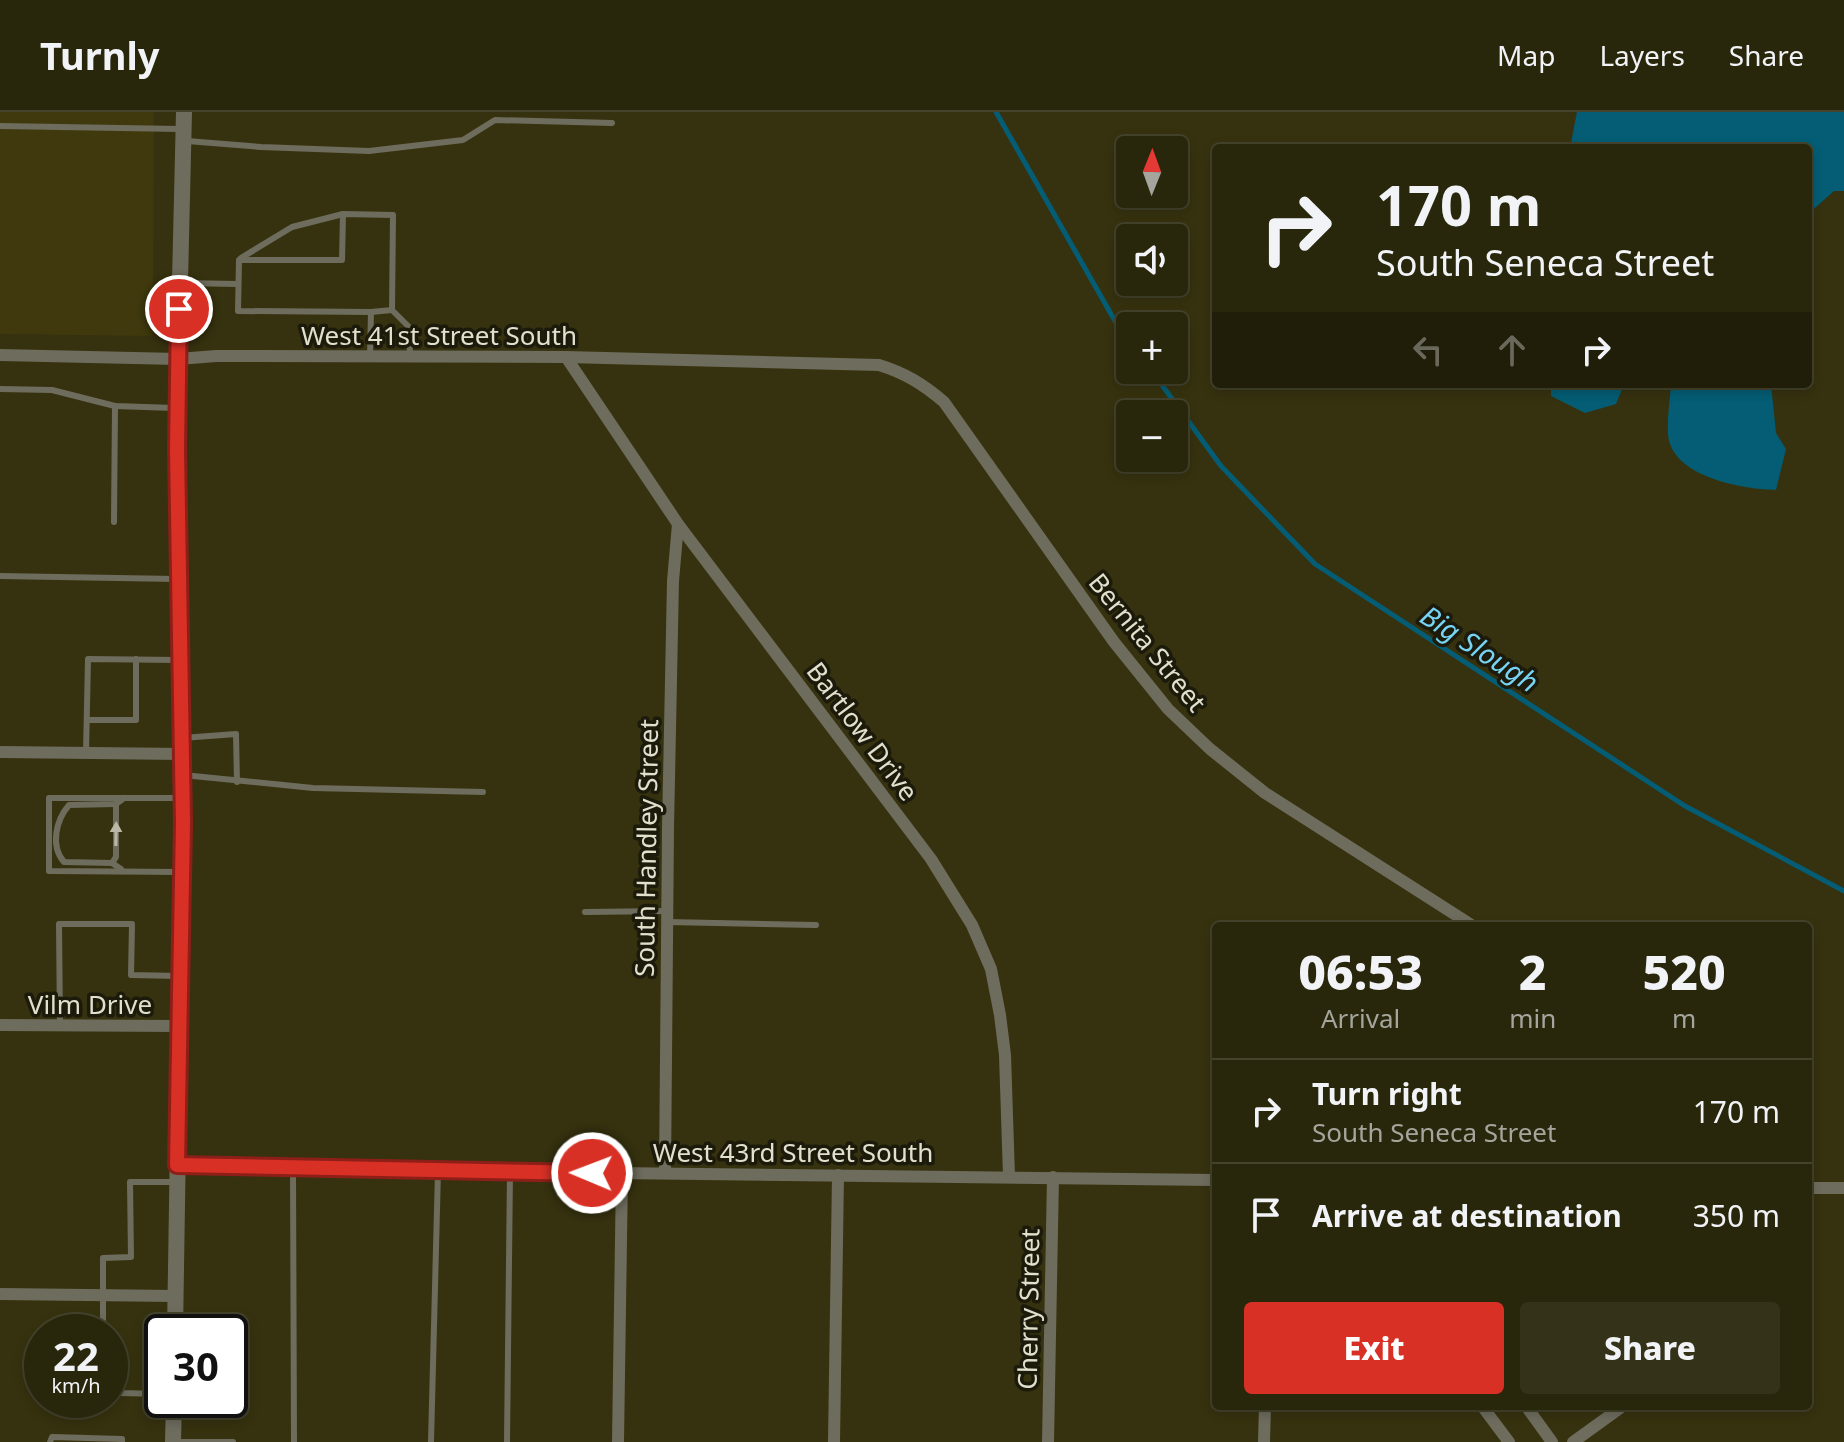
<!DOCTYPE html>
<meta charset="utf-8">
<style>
body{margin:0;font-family:"Noto Sans",sans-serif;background:#343219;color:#f1f3f6;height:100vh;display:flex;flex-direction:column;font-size:30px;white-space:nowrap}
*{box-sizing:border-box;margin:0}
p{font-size:26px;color:#a5a59d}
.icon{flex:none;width:44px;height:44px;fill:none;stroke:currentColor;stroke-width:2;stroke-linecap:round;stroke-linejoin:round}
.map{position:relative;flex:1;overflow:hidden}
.sheet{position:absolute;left:1212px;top:810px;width:600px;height:488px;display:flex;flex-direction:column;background:#28260b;border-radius:8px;box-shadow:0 4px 12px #0003,0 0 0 2px #44432c}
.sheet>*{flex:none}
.hud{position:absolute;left:1212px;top:32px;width:600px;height:244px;border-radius:8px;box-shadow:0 4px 12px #0003,0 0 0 2px #44432c;background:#28260b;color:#f1f3f6;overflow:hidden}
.needle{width:52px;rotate:1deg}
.buttons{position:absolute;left:1116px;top:24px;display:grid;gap:16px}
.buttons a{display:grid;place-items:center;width:72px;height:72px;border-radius:8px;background:#28260b;box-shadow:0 4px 12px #0003,0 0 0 2px #44432c;font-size:40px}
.speed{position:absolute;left:24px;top:1202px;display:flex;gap:16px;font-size:40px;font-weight:700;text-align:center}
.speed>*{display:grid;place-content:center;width:104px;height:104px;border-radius:50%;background:#28260b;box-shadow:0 4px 12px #0003,0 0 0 2px #44432c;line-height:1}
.speed small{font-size:20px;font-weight:400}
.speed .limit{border:4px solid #111;border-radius:12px;background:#fff;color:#111}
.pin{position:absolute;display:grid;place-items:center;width:68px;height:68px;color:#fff;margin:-34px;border:4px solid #fff;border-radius:50%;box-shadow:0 2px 8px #0007}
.me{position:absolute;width:88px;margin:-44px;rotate:271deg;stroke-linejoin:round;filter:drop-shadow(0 0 6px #0008)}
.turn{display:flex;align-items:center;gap:28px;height:168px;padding:0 32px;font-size:36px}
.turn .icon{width:104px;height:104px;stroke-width:2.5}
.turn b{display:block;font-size:56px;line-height:68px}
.lanes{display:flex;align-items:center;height:76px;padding:0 32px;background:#0003;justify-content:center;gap:40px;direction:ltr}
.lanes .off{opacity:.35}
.eta{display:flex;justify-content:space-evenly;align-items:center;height:136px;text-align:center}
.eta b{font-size:48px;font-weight:800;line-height:56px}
.cta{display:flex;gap:16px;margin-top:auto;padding:16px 32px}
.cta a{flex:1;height:92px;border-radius:8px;background:#d93025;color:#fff;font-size:32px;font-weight:800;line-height:92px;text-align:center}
.cta a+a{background:#343219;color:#f1f3f6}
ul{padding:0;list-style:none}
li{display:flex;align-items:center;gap:24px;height:104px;padding:0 32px;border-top:2px solid #44432c}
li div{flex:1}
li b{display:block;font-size:30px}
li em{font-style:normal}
header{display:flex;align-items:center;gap:48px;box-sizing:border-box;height:112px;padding:0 40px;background:#28260b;border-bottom:2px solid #44432c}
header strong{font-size:38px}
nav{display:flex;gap:44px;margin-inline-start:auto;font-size:28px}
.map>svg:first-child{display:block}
.built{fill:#3f390d}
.water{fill:#045d74}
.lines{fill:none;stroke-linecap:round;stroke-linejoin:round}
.stream{stroke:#045d74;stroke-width:5}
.service{stroke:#6e6c5d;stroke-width:6}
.minor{stroke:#6e6c5d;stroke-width:12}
.tertiary{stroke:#6e6c5d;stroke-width:16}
.oneway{fill:#b9b7a6}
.route-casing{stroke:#8d1f18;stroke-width:20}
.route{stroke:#d93025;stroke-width:14}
.labels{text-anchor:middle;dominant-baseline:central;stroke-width:7;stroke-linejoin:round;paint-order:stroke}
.street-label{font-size:26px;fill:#e2e0cd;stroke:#1b1a0b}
.water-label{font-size:28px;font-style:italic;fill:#77d4f4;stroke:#1b1a0b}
</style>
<header>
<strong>Turnly</strong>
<nav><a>Map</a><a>Layers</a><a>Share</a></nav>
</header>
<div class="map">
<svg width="1844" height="1330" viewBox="0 0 1844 1330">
<rect width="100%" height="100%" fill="#36320f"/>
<path class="built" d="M0 0H154L153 224 0 222Z"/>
<g class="water">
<path d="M1577 0H1844V79H1834L1808 102V36H1570Z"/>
<path d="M1551 272H1624L1616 292 1585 301 1551 284Z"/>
<path d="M1671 272H1771L1776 321 1786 337 1776 378C1742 377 1671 365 1668 322 1667 306 1670 288 1671 272Z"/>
</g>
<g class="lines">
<g class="stream">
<path d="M996 0 1115 209 1130 230"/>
<path d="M1151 258 1221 354 1315 452 1685 694 1844 779"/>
</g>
<g class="service">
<path d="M0 14 180 17"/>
<path d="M187 29 261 35 369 39 463 28 495 8 612 11"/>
<path d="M241 146 292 115 343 102"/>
<path d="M180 171 238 172"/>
<path d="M392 198 409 215 410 244"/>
<path d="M370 244 371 200 238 199 239 148H342L343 102 393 103 392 198 371 200"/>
<path d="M0 277 52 278 115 294 174 296"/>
<path d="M114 410 115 294"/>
<path d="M0 464 176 467"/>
<path d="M87 608H136V547"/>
<path d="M182 626 236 622 237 670"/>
<path d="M86 641 88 547 177 548"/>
<path d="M183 663 313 676 483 680"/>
<path d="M181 686H49V759L182 760"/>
<path d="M112 751 116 745V692"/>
<path d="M121 757 112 751 64 750C50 734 56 708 69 693L116 692 124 686"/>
<path d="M585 800 667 799"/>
<path d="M667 810 816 813"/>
<path d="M60 912 59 812H132L131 863 180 864"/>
<path d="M293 1057 294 1330"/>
<path d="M103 1220V1146L131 1145 130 1070H177"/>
<path d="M110 1231H119L120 1281 162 1282"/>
<path d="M50 1330 52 1325 122 1327V1330"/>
<path d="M173 1330H233"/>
<path d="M431 1330 438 1059"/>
<path d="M507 1330 510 1060"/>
</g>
<g class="minor">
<path d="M0 243 178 247 216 244 566 245 879 253C905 261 923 272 944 290L1114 530 1168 597 1210 637 1265 681 1473 814"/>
<path d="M566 245 678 412 931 747 972 813 991 857 1000 903 1005 943 1009 1064"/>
<path d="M0 640 183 642"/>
<path d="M0 913 179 914"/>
<path d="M177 1053 438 1059 1216 1068"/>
<path d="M665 1061 668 716 673 469 678 412"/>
<path d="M1808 1076H1844"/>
<path d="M0 1182 175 1184"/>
<path d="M1482 1294 1509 1330"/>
<path d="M1526 1294 1552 1330"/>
<path d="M618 1330 622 1061"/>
<path d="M834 1330 838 1063"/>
<path d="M1048 1330 1053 1065"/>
<path d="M1264 1330 1265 1294"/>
<path d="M1573 1330 1623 1294"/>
</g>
<g class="tertiary">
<path d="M175 1220 183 711 177 296 184 0"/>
<path d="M173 1330 174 1288"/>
</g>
</g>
<defs><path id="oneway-solid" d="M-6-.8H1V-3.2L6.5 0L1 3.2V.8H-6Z" transform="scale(2)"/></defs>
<use class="oneway" href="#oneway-solid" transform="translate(116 722) rotate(-89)"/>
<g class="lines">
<defs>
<path id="route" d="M179 197 177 337 183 711 177 1053 592 1061"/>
</defs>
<use href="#route" class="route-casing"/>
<use href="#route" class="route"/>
</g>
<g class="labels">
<g class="street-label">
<text x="439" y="223">West 41st Street South</text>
<text transform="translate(1148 530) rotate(51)">Bernita Street</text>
<text transform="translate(863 619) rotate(53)">Bartlow Drive</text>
<text transform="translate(646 736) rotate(-89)">South Handley Street</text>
<text x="90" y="892">Vilm Drive</text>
<text x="793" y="1040">West 43rd Street South</text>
<text transform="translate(1028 1197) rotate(-89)">Cherry Street</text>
</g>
<g class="water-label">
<text transform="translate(1480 536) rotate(33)">Big Slough</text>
</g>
</g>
</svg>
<div class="buttons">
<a><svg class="needle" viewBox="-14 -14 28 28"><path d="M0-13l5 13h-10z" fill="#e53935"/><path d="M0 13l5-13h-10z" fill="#a5a59d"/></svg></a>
<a><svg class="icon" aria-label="sound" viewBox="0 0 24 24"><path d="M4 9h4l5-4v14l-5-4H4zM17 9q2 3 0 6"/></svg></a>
<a>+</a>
<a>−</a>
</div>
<div class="speed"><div>22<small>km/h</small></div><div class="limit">30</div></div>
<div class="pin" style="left:179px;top:197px;background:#d93025"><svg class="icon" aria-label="arrive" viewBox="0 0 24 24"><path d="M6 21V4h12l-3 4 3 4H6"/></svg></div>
<svg class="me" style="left:592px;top:1061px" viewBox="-20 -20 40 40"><circle r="17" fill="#d93025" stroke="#fff" stroke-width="3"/><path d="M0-11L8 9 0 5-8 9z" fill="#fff"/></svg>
<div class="hud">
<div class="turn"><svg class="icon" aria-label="right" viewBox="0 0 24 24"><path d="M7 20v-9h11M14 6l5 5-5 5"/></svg><div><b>170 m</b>South Seneca Street</div></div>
<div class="lanes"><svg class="icon off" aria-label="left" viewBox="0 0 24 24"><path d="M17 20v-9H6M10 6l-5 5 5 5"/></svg><svg class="icon off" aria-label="ahead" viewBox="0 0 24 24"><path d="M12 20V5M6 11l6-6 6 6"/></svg><svg class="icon" aria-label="right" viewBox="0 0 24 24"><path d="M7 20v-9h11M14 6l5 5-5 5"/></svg></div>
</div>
<section class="sheet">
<div class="eta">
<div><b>06:53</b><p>Arrival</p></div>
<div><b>2</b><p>min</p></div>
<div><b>520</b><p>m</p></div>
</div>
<ul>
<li><svg class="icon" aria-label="right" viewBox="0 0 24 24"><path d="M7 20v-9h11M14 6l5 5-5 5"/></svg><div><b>Turn right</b><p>South Seneca Street</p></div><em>170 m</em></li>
<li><svg class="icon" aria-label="arrive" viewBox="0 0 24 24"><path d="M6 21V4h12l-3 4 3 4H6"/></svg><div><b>Arrive at destination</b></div><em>350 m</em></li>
</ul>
<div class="cta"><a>Exit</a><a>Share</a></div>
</section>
</div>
